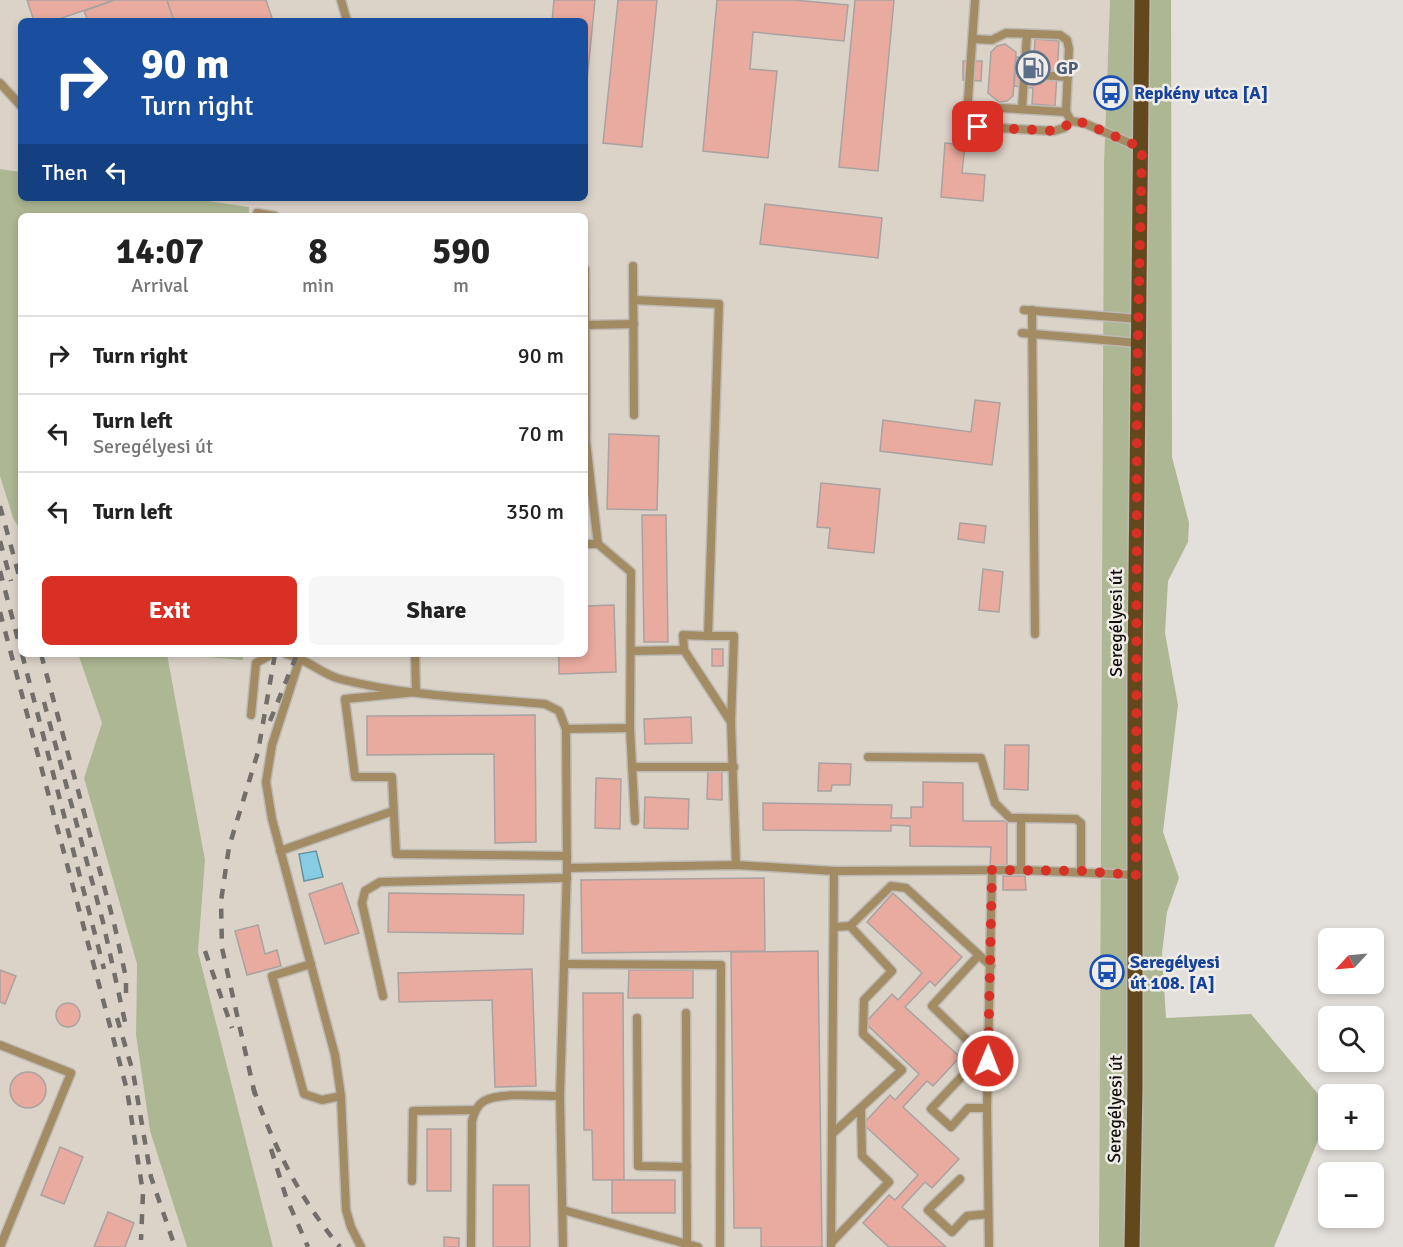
<!DOCTYPE html>
<meta charset="utf-8">
<style>
body{margin:0;font-family:Signika,sans-serif;background:#f6f6f6;color:#222;height:100vh;display:flex;flex-direction:column;font-size:22px;white-space:nowrap}
*{box-sizing:border-box;margin:0}
p{font-size:20px;color:#767676}
.icon{flex:none;width:33px;height:33px;fill:none;stroke:currentColor;stroke-width:2;stroke-linecap:round;stroke-linejoin:round}
.map{position:relative;flex:1;overflow:hidden}
.sheet{position:absolute;left:18px;top:213px;width:570px;height:444px;display:flex;flex-direction:column;background:#fff;border-radius:9px;box-shadow:0 3px 9px #0003}
.sheet>*{flex:none}
.banner{position:absolute;left:18px;top:18px;width:570px;height:183px;border-radius:9px;box-shadow:0 3px 9px #0003;background:#1a4fa0;color:#fff;overflow:hidden}
.needle{width:39px;rotate:244deg}
.fabs{position:absolute;left:1318px;top:928px;display:grid;gap:12px}
.fabs a{display:grid;place-items:center;width:66px;height:66px;border-radius:9px;background:#fff;box-shadow:0 3px 9px #0003;font-size:30px}
.pin{position:absolute;display:grid;place-items:center;width:51px;height:51px;color:#fff;margin:-26px;border-radius:12px;box-shadow:0 3px 9px #0006}
.me{position:absolute;width:66px;margin:-33px;rotate:1deg;stroke-linejoin:round;filter:drop-shadow(0 0 4px #0008)}
.turn{display:flex;align-items:center;gap:21px;height:126px;padding:0 24px;font-size:27px}
.turn .icon{width:78px;height:78px;stroke-width:2.5}
.turn b{display:block;font-size:42px;line-height:51px}
.then{display:flex;align-items:center;height:57px;padding:0 24px;background:#0003;gap:12px;font-size:22px}
.eta{display:flex;justify-content:space-evenly;align-items:center;height:102px;text-align:center}
.eta b{font-size:36px;font-weight:700;line-height:42px}
.button{display:flex;gap:12px;margin-top:auto;padding:12px 24px}
.button a{flex:1;height:69px;border-radius:9px;background:#d93025;color:#fff;font-size:24px;font-weight:700;line-height:69px;text-align:center}
.button a+a{background:#f6f6f6;color:#222}
ul{padding:0;list-style:none}
li{display:flex;align-items:center;gap:18px;height:78px;padding:0 24px;border-top:2px solid #e0e0e0}
li div{flex:1}
li b{display:block;font-size:22px}
li em{font-style:normal}
.map>svg:first-child{display:block}
.built{fill:#dcd3c8}
.green{fill:#adb793}
.water{fill:#88cce4;stroke:#6594a4;stroke-width:1.5}
.building{fill:#e9ab9f;stroke:#a8a2a1;stroke-width:1.5}
.lines{fill:none;stroke-linecap:round;stroke-linejoin:round}
.service-casing{stroke:#bdbab5;stroke-width:11}
.primary-casing{stroke:#bdbab5;stroke-width:18}
.service{stroke:#a38b64;stroke-width:8}
.primary{stroke:#62481c;stroke-width:15}
.rail{stroke:#716e6b;stroke-width:4.5;stroke-dasharray:10 10;stroke-linecap:butt}
.route{stroke:#d93025;stroke-width:10;stroke-dasharray:0 18}
.labels{text-anchor:middle;dominant-baseline:central;stroke-width:5;stroke-linejoin:round;paint-order:stroke}
.service-label{font-size:18px;font-weight:bold;fill:#4e5e75;stroke:#f0ece8;text-anchor:start}
.transit-label{font-size:18px;font-weight:bold;fill:#164399;stroke:#f0ece8;text-anchor:start}
.street-label{font-size:18px;fill:#12100f;stroke:#f0ece8}
</style>
<div class="map">
<svg width="1403" height="1247" viewBox="0 0 1403 1247">
<rect width="100%" height="100%" fill="#e3dfda"/>
<g class="built">
<path d="M0 0H1110L1104 164 1099 1247H273L198 952 205 860 167 654 243 660V654H585V216H249V207L188 198H585V21H21V172L0 169Z"/>
<path d="M0 476 13 518 21 531V654H78L102 723 84 778 137 964 136 1035 150 1131 187 1247H0Z"/>
</g>
<g class="green">
<path d="M1110 0H1171L1172 457 1189 523 1188 542 1168 581 1165 633 1178 705 1163 832 1179 878 1167 912 1162 953 1166 1018 1251 1014 1329 1107V1114L1274 1247H1099L1104 164Z"/>
<path d="M0 169 21 172V198H188L249 207V216H21V531L13 518 0 476Z"/>
<path d="M78 654H167L205 860 198 952 273 1247H187L150 1131 136 1035 137 964 84 778 102 723Z"/>
<path d="M168 654H243V660Z"/>
</g>
<path class="water" d="M316 851 323 877 304 881 299 854Z"/>
<g class="building">
<path d="M27 0H115L53 21H34Z"/>
<path d="M115 0H167L174 21H88L84 11Z"/>
<path d="M167 0H266L273 21H201L200 19 174 21Z"/>
<path d="M554 0H595L585 100V21H552Z"/>
<path d="M618 0H657L642 147 603 143Z"/>
<path d="M717 0H794L848 5 844 41 753 32 750 69 777 71 768 158 703 151Z"/>
<path d="M855 0H894L878 171 839 167Z"/>
<path d="M1035 39 1059 41 1055 106 1032 104 1033 88 1014 86 1016 57 1034 58Z"/>
<path d="M1005 44 1016 52 1013 96 1007 101 999 102 988 93 991 52 997 46Z"/>
<path d="M963 61H982L981 81 963 80Z"/>
<path d="M945 143 965 145 962 173 985 175 983 201 941 197Z"/>
<path d="M765 204 882 218 878 258 760 244Z"/>
<path d="M975 400 1000 403 992 465 880 451 883 420 971 432Z"/>
<path d="M609 434 659 436 657 510 607 509Z"/>
<path d="M821 483 880 489 874 553 828 548 830 528 817 527Z"/>
<path d="M642 515H666L668 642H644Z"/>
<path d="M960 523 986 526 984 543 958 539Z"/>
<path d="M983 569 1003 572 999 612 979 610Z"/>
<path d="M614 605 616 672 559 674V654H585V606Z"/>
<rect x="712" y="649" width="11" height="17"/>
<path d="M535 715 536 842 495 843 494 754 367 755V716Z"/>
<path d="M691 717 692 743 645 744 644 719Z"/>
<path d="M1005 745H1029L1028 790 1004 789Z"/>
<path d="M819 763 851 764 850 785H832L831 791H818Z"/>
<path d="M708 769 722 770V800L707 799Z"/>
<path d="M596 778 621 779 620 829 595 828Z"/>
<path d="M923 782 963 783V821H1007V867H990L991 847 910 846V826L891 825V831L763 830V803L892 805 891 818H911V807H923Z"/>
<path d="M645 797 689 799 688 829 644 828Z"/>
<path d="M1003 876H1025L1026 890H1003Z"/>
<path d="M764 878 765 951 582 953 581 880Z"/>
<path d="M342 883 359 933 325 944 309 894Z"/>
<path d="M389 893 524 895 523 934 388 932Z"/>
<path d="M893 893 962 957 935 986 930 981 905 1007 960 1057 933 1086 927 1081 903 1107 959 1159 932 1188 925 1182 902 1207 946 1247H889L863 1223 889 1195 895 1200 918 1175 863 1124 890 1095 895 1100 919 1074 865 1023 892 994 898 1000 922 973 867 922Z"/>
<path d="M258 925 265 954 277 950 281 966 247 975 235 931Z"/>
<path d="M818 951 822 1247H761V1228H734L731 952Z"/>
<path d="M532 969 536 1086 495 1087 492 1000 399 1002 398 973Z"/>
<path d="M0 970 16 976 5 1004 0 1002Z"/>
<path d="M629 970H693V998H628Z"/>
<path d="M583 993H623L624 1180H593L592 1130H584Z"/>
<circle cx="68" cy="1015" r="12"/>
<circle cx="28" cy="1090" r="18"/>
<rect x="427" y="1129" width="24" height="62"/>
<path d="M60 1147 83 1157 64 1204 41 1195Z"/>
<rect x="612" y="1180" width="63" height="33"/>
<path d="M493 1185H529L530 1247H493Z"/>
<path d="M108 1212 134 1223 125 1247H94Z"/>
<path d="M444 1237 459 1238V1247H444Z"/>
</g>
<g class="lines">
<defs>
<g id="service">
<path d="M341 0 347 21"/>
<path d="M975 0 967 114 970 123 978 127 1054 131 1064 128 1071 121 1084 123 1141 148"/>
<path d="M973 39 992 40 1006 33 1060 35 1067 40 1069 49 1066 112 1071 121"/>
<path d="M1024 74 1068 77"/>
<path d="M0 83 21 106"/>
<path d="M968 106 1066 112"/>
<path d="M1022 109 1027 34"/>
<path d="M257 213 275 216"/>
<path d="M633 266 634 415"/>
<path d="M585 269 586 442 598 544"/>
<path d="M634 300 719 304 708 636H734L731 722 736 865"/>
<path d="M1024 310 1139 319"/>
<path d="M1032 310 1035 634"/>
<path d="M585 325 634 324"/>
<path d="M1022 333 1139 343"/>
<path d="M585 544H598L631 572 630 728 635 821"/>
<path d="M684 650 683 635 708 636"/>
<path d="M631 651 684 650 731 722"/>
<path d="M286 654C306 658 321 674 340 679 406 696 477 698 545 704L559 711 566 729 567 868 560 1096 563 1247"/>
<path d="M415 654 416 692 345 699 355 777H392L396 854 567 856"/>
<path d="M300 658 272 745 266 782 272 819 335 1055 341 1096 346 1210 351 1227 361 1247"/>
<path d="M251 715 256 663 272 654"/>
<path d="M566 729 630 728"/>
<path d="M868 757 981 758 995 803 1010 818H1021"/>
<path d="M632 767H734"/>
<path d="M280 851 393 811"/>
<path d="M567 868 736 865 834 871 1021 870"/>
<path d="M1081 871V823L1076 819 1021 818V870L1136 875"/>
<path d="M834 927 850 926 891 886 906 888 991 966"/>
<path d="M978 956 932 1006 968 1041 966 1072 931 1109 951 1127 968 1108H987"/>
<path d="M311 964 272 976 304 1094 322 1100 341 1096"/>
<path d="M564 964 721 965 720 1247"/>
<path d="M383 996 362 903 365 891 380 882 567 878"/>
<path d="M686 1013 687 1243"/>
<path d="M637 1018 638 1166 687 1167"/>
<path d="M0 1045 71 1073 0 1247"/>
<path d="M832 1134 902 1070 863 1034 864 1000 892 971 850 926"/>
<path d="M960 1179 928 1210 952 1232 967 1216 988 1214"/>
<path d="M412 1181 413 1111 475 1110"/>
<path d="M563 1210 698 1247"/>
<path d="M831 1243 889 1182 862 1156 861 1109"/>
<path d="M471 1247 472 1121C474 1113 477 1105 484 1101 498 1092 543 1096 560 1096"/>
<path d="M831 1247 834 871"/>
<path d="M989 1247 987 1108 992 870"/>
</g>
<path id="primary" d="M1132 1247 1135 1087V674L1142 0"/>
</defs>
<use href="#service" class="service-casing"/>
<use href="#primary" class="primary-casing"/>
<use href="#service" class="service"/>
<use href="#primary" class="primary"/>
<g class="rail">
<path d="M0 506 21 583"/>
<path d="M0 541 11 581"/>
<path d="M0 571 21 651"/>
<path d="M0 612 127 1090 143 1193 141 1240"/>
<path d="M22 654 104 969"/>
<path d="M41 654 114 923 126 978V997"/>
<path d="M44 702 103 922 127 1031"/>
<path d="M270 721 297 654"/>
<path d="M205 951 232 1028"/>
<path d="M117 1018 133 1072 151 1177 175 1247"/>
<path d="M253 1087C272 1144 301 1201 340 1247"/>
<path d="M255 1095 222 948 221 901 229 847 258 752 275 654"/>
<path d="M271 1149 286 1197 308 1247"/>
</g>
</g>
<g class="lines">
<path class="route" d="M978 127 1054 131 1064 128 1071 121 1084 123 1142 148 1137 381 1136 875 1081 871 992 870 988 1061"/>
</g>
<defs>
<symbol id="fuel-ring" viewBox="-11 -11 22 22"><circle r="9.5" fill="#f0ece8" stroke="#5c6f8a" stroke-width="1.5"/><path d="M-5.5-6h7V0h2V4h1.3V-2.5L3-4.5l.8-.8L6-3V5H2.5V1h-1V6h-7ZM-4.2-4.7v3.2H.2V-4.7Z" fill="#5c6f8a"/></symbol>
<symbol id="bus-ring" viewBox="-11 -11 22 22"><circle r="9.5" fill="#f0ece8" stroke="#1a4fb4" stroke-width="1.5"/><path d="M-5-6H5V4H4V6H2V4H-2V6H-4V4H-5ZM-3.5-4V0h7V-4ZM-3.5 1.2v1.5H-2V1.2ZM2 1.2v1.5H3.5V1.2Z" fill="#1a4fb4"/></symbol>
</defs>
<g fill-rule="evenodd">
<use href="#fuel-ring" x="1014" y="49" width="38" height="38"/>
<use href="#bus-ring" x="1092" y="74" width="38" height="38"/>
<use href="#bus-ring" x="1088" y="953" width="38" height="38"/>
</g>
<g class="labels">
<g class="service-label">
<text x="1056" y="68">GP</text>
</g>
<g class="transit-label">
<text x="1134" y="93">Repkény utca [A]</text>
<text x="1130" y="962">Seregélyesi<tspan x="1130" dy="21">út 108. [A]</tspan></text>
</g>
<g class="street-label">
<text transform="translate(1116 623) rotate(-90)">Seregélyesi út</text>
<text transform="translate(1115 1109) rotate(-89)">Seregélyesi út</text>
</g>
</g>
</svg>
<div class="fabs">
<a><svg class="needle" viewBox="-14 -14 28 28"><path d="M0-13l5 13h-10z" fill="#e53935"/><path d="M0 13l5-13h-10z" fill="#767676"/></svg></a>
<a><svg class="icon" aria-label="search" viewBox="0 0 24 24"><circle cx="10" cy="10" r="6"/><path d="M15 15l6 6"/></svg></a>
<a>+</a>
<a>−</a>
</div>
<div class="pin" style="left:978px;top:127px;background:#d93025"><svg class="icon" aria-label="arrive" viewBox="0 0 24 24"><path d="M6 21V4h12l-3 4 3 4H6"/></svg></div>
<svg class="me" style="left:988px;top:1061px" viewBox="-20 -20 40 40"><circle r="17" fill="#d93025" stroke="#fff" stroke-width="3"/><path d="M0-11L8 9 0 5-8 9z" fill="#fff"/></svg>
<div class="banner">
<div class="turn"><svg class="icon" aria-label="right" viewBox="0 0 24 24"><path d="M7 20v-9h11M14 6l5 5-5 5"/></svg><div><b>90 m</b>Turn right</div></div>
<div class="then">Then<svg class="icon" aria-label="left" viewBox="0 0 24 24"><path d="M17 20v-9H6M10 6l-5 5 5 5"/></svg></div>
</div>
<section class="sheet">
<div class="eta">
<div><b>14:07</b><p>Arrival</p></div>
<div><b>8</b><p>min</p></div>
<div><b>590</b><p>m</p></div>
</div>
<ul>
<li><svg class="icon" aria-label="right" viewBox="0 0 24 24"><path d="M7 20v-9h11M14 6l5 5-5 5"/></svg><div><b>Turn right</b></div><em>90 m</em></li>
<li><svg class="icon" aria-label="left" viewBox="0 0 24 24"><path d="M17 20v-9H6M10 6l-5 5 5 5"/></svg><div><b>Turn left</b><p>Seregélyesi út</p></div><em>70 m</em></li>
<li><svg class="icon" aria-label="left" viewBox="0 0 24 24"><path d="M17 20v-9H6M10 6l-5 5 5 5"/></svg><div><b>Turn left</b></div><em>350 m</em></li>
</ul>
<div class="button"><a>Exit</a><a>Share</a></div>
</section>
</div>
